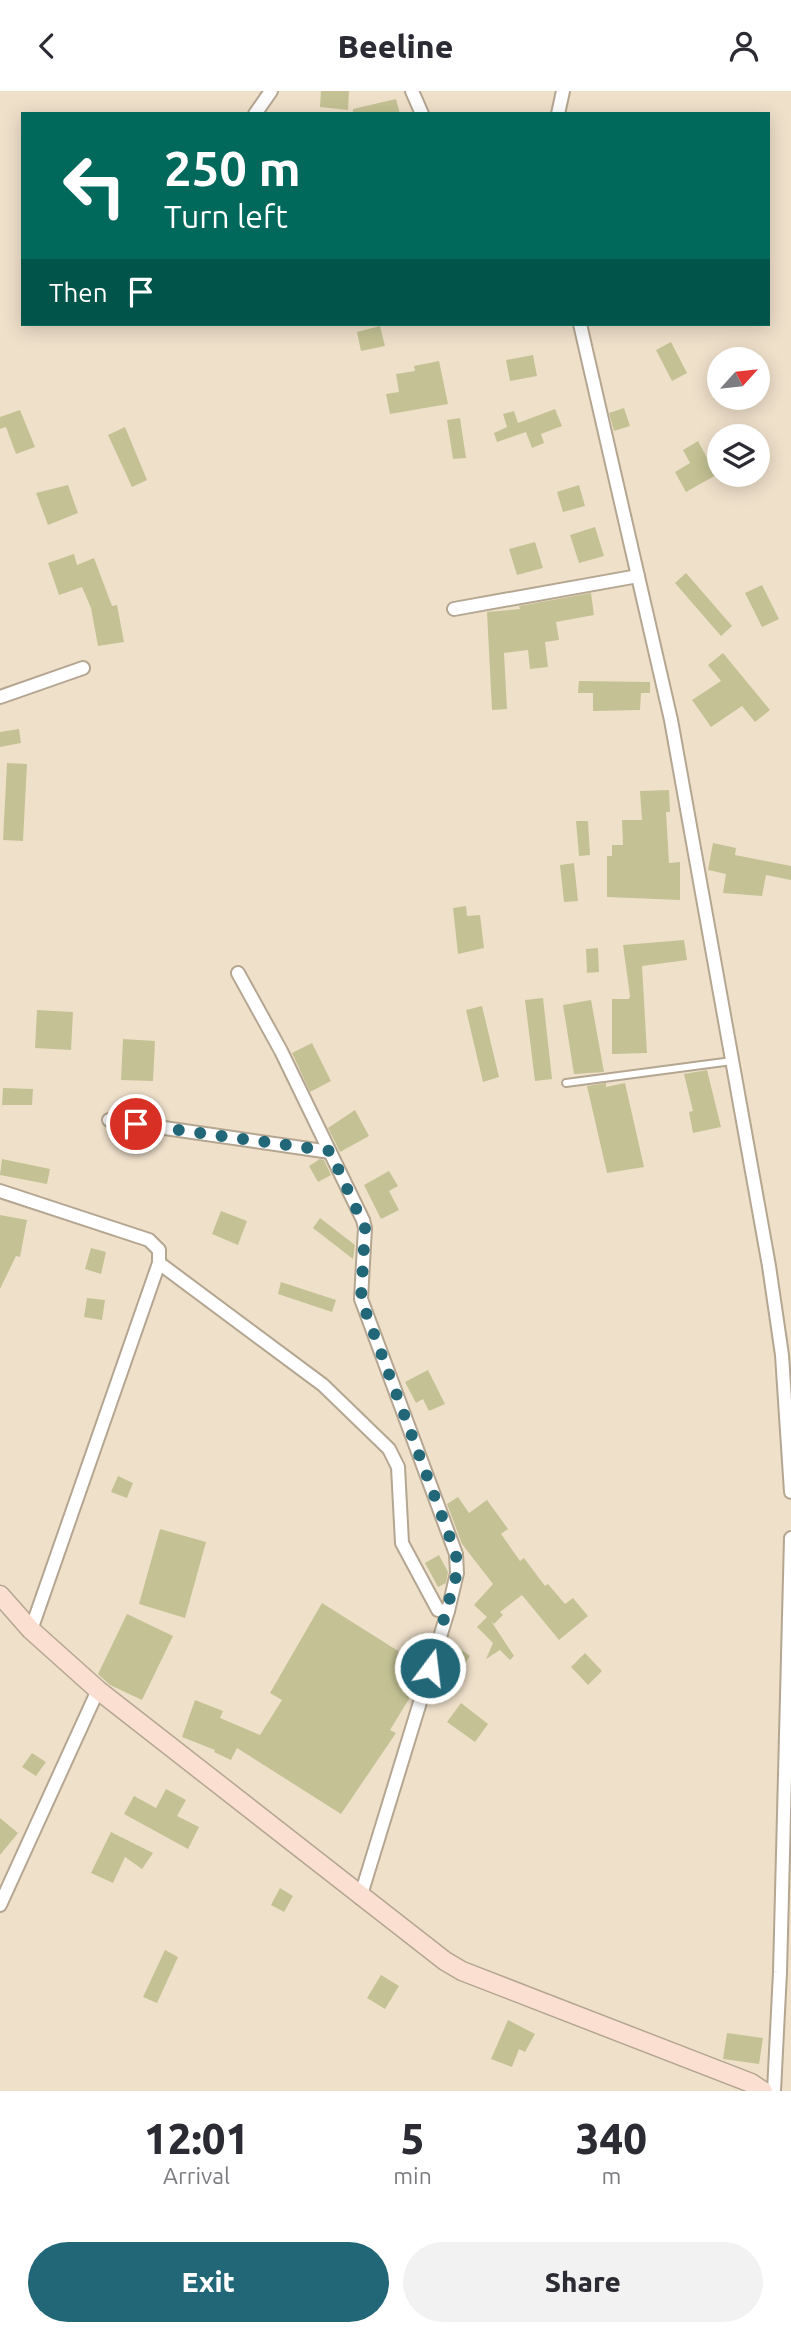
<!DOCTYPE html>
<style>
body{margin:0;font-family:Ubuntu,sans-serif;background:#f2f2f3;color:#2b2b33;height:100vh;display:flex;flex-direction:column;font-size:26px;white-space:nowrap}
*{box-sizing:border-box;margin:0}
p{font-size:23px;color:#7c7c81}
.icon{flex:none;width:38px;height:38px;fill:none;stroke:currentColor;stroke-width:2;stroke-linecap:round;stroke-linejoin:round}
.map{position:relative;height:2000px;overflow:hidden}
.sheet{display:flex;flex-direction:column;background:#fff;flex:1}
.sheet>*{flex:none}
.guide{position:absolute;left:21px;top:21px;width:749px;height:214px;border-radius:0px;box-shadow:0 4px 18px #0003;background:#00695c;color:#fff;overflow:hidden}
.needle{width:46px;rotate:63deg}
.buttons{position:absolute;left:707px;top:256px;display:grid;gap:14px}
.buttons a{display:grid;place-items:center;width:63px;height:63px;border-radius:50%;background:#fff;box-shadow:0 4px 18px #0003;font-size:35px}
.pin{position:absolute;display:grid;place-items:center;width:60px;height:60px;color:#fff;margin:-30px;border:4px solid #fff;border-radius:50%;box-shadow:0 2px 7px #0007}
.me{position:absolute;width:77px;margin:-38px;rotate:15deg;stroke-linejoin:round;filter:drop-shadow(0 0 5px #0008)}
.turn{display:flex;align-items:center;gap:24px;height:147px;padding:0 28px;font-size:32px}
.turn .icon{width:91px;height:91px;stroke-width:2.5}
.turn b{display:block;font-size:49px;line-height:60px}
.then{display:flex;align-items:center;height:66px;padding:0 28px;background:#0003;gap:14px;font-size:26px}
.eta{display:flex;justify-content:space-evenly;align-items:center;height:119px;text-align:center}
.eta b{font-size:42px;font-weight:800;line-height:49px}
.action{display:flex;gap:14px;margin-top:auto;padding:14px 28px}
.action a{flex:1;height:80px;border-radius:42px;background:#226778;color:#fff;font-size:28px;font-weight:800;line-height:80px;text-align:center}
.action a+a{background:#f2f2f3;color:#2b2b33}
header{display:flex;justify-content:space-between;align-items:center;height:91px;padding:0 28px;background:#fff;font-size:32px;font-weight:800}
.map>svg:first-child{display:block}
.building{fill:#c4c294}
.lines{fill:none;stroke-linecap:round;stroke-linejoin:round}
.lane-casing{stroke:#b4a691;stroke-width:10}
.street-casing{stroke:#b4a691;stroke-width:16}
.secondary-casing{stroke:#b4a691;stroke-width:21}
.lane{stroke:#fff;stroke-width:6}
.street{stroke:#fff;stroke-width:12}
.secondary{stroke:#fbe0d1;stroke-width:18}
.route{stroke:#226778;stroke-width:12;stroke-dasharray:0 21.6}
</style>
<header><svg class="icon" aria-label="back" viewBox="0 0 24 24"><path d="M15 5l-7 7 7 7"/></svg>Beeline<svg class="icon" aria-label="person" viewBox="0 0 24 24"><circle cx="12" cy="8" r="4"/><path d="M4 21q1-7 8-7t8 7"/></svg></header>
<div class="map">
<svg width="791" height="2000" viewBox="0 0 791 2000">
<rect width="100%" height="100%" fill="#efe0ca"/>
<g class="building">
<path d="M321 0H349L348 19 320 16Z"/>
<path d="M396 8 400 23H353V18Z"/>
<path d="M380 235 385 255 361 260 357 241Z"/>
<path d="M671 251 687 282 672 290 656 259Z"/>
<path d="M533 264 537 285 510 290 506 269Z"/>
<path d="M439 270 448 313 390 323 386 303 399 301 396 283 415 280 414 275Z"/>
<path d="M624 317 630 335 614 340 609 322Z"/>
<path d="M555 318 562 335 541 343 544 352 532 357 526 341 497 351 494 342 507 336 503 323 514 320 518 332Z"/>
<path d="M20 319 35 356 16 363 6 336 0 338V326Z"/>
<path d="M460 327 466 367 453 368 447 329Z"/>
<path d="M125 336 147 389 132 396 108 344Z"/>
<path d="M698 350 716 384 686 401 675 381 690 372 683 359Z"/>
<path d="M68 394 78 422 48 434 36 402Z"/>
<path d="M579 394 585 415 563 421 557 401Z"/>
<path d="M595 436 604 465 579 472 570 444Z"/>
<path d="M535 451 543 477 517 484 509 458Z"/>
<path d="M74 463 77 474 94 467 112 515 117 514 124 551 98 555 91 517 82 496 59 504 48 472Z"/>
<path d="M686 482 732 535 721 545 675 492Z"/>
<path d="M762 494 779 528 762 536 745 502Z"/>
<path d="M591 502 594 524 556 531 559 549 545 551 548 576 530 578 528 559 504 562 507 618 492 619 487 521 520 518 519 515Z"/>
<path d="M723 562 770 619 755 631 742 615 711 636 692 609 721 590 708 574Z"/>
<path d="M579 590 650 591V602H641L640 619 593 620V602H578Z"/>
<path d="M19 638 21 652 0 656V641Z"/>
<path d="M7 672 27 673 23 750 3 749Z"/>
<path d="M669 699 670 721H666L669 772 680 771V809L607 806V765H612V754H623L622 729H642L640 700Z"/>
<path d="M576 730H588L590 764 579 765Z"/>
<path d="M713 752 736 757 735 764 791 775V789L766 784 762 805 723 802 726 783 708 779Z"/>
<path d="M574 772 578 810 564 811 560 774Z"/>
<path d="M466 815 467 825 480 824 484 857 458 863 453 817Z"/>
<path d="M684 849 687 869 642 875 647 962 612 963V908H629L630 905 623 854Z"/>
<path d="M598 857 599 881 587 882 586 858Z"/>
<path d="M543 907 552 988 535 990 525 909Z"/>
<path d="M591 909 604 981 574 983 563 914Z"/>
<path d="M482 915 499 986 483 991 466 919Z"/>
<path d="M37 919 73 921 71 959 35 957Z"/>
<path d="M123 948 155 950 153 990 121 989Z"/>
<path d="M312 952 331 990 310 1001 292 962Z"/>
<path d="M707 979 721 1036 693 1042 689 1021 693 1020 684 983Z"/>
<path d="M606 992V996L625 992 644 1076 607 1082 587 995Z"/>
<path d="M3 997 33 998 32 1014H2Z"/>
<path d="M355 1019 369 1045 340 1061 328 1037Z"/>
<path d="M2 1068 50 1078 47 1093 0 1084Z"/>
<path d="M320 1068 324 1069 331 1084 318 1091 309 1075Z"/>
<path d="M389 1080 398 1095 389 1100 399 1119 381 1128 364 1094Z"/>
<path d="M221 1120 247 1130 238 1154 212 1143Z"/>
<path d="M0 1124 27 1129 20 1166 16 1165 0 1198Z"/>
<path d="M320 1127 355 1154 353 1168 313 1137Z"/>
<path d="M91 1157 106 1161 101 1183 85 1178Z"/>
<path d="M281 1191 336 1209 332 1221 278 1203Z"/>
<path d="M87 1207 105 1209 102 1229 84 1226Z"/>
<path d="M428 1279 445 1313 429 1320 423 1308 416 1312 405 1291Z"/>
<path d="M118 1385 133 1392 127 1407 111 1401Z"/>
<path d="M458 1406 469 1422 487 1409 508 1438 501 1443 520 1470 524 1467 545 1495 548 1493 565 1513 573 1507 588 1525 559 1549 522 1504 500 1521 503 1524 494 1533 491 1530 514 1565 510 1569 500 1559 486 1568 493 1552 477 1536 487 1526 474 1514 493 1493 462 1453 447 1413Z"/>
<path d="M160 1438 206 1451 185 1527 139 1513Z"/>
<path d="M439 1464 448 1481 446 1492 438 1496 425 1472Z"/>
<path d="M322 1512 422 1575 415 1598 390 1639 396 1642 341 1723 237 1657 231 1669 214 1661 215 1659 182 1646 195 1609 223 1620 220 1627 260 1644 282 1609 270 1602Z"/>
<path d="M127 1523 173 1545 142 1609 110 1594 98 1583Z"/>
<path d="M459 1557 470 1565 458 1583 446 1575Z"/>
<path d="M585 1562 602 1580 588 1594 571 1576Z"/>
<path d="M461 1612 488 1633 475 1651 447 1631Z"/>
<path d="M32 1662 46 1671 36 1685 22 1676Z"/>
<path d="M166 1698 186 1709 177 1725 199 1736 188 1758 124 1723 134 1705 156 1717Z"/>
<path d="M0 1727 18 1742 0 1764Z"/>
<path d="M111 1741 153 1762 142 1778 125 1766 113 1792 91 1782Z"/>
<path d="M280 1797 293 1805 284 1821 271 1814Z"/>
<path d="M165 1859 178 1866 157 1912 143 1906Z"/>
<path d="M381 1884 399 1895 385 1918 367 1907Z"/>
<path d="M508 1929 535 1943 525 1961 519 1958 512 1976 491 1968Z"/>
<path d="M727 1942 763 1947 759 1973 723 1968Z"/>
</g>
<g class="lines">
<defs>
<path id="lane" d="M566 992 732 970"/>
<g id="street">
<path d="M412 0 422 23"/>
<path d="M255 23 271 0"/>
<path d="M558 23 563 0"/>
<path d="M580 233 671 629 769 1175 782 1264 791 1401"/>
<path d="M454 518 638 485"/>
<path d="M0 606 83 577"/>
<path d="M238 882 281 960 363 1129 365 1137 361 1208 456 1463 457 1482 448 1520 360 1807"/>
<path d="M109 1029 330 1061"/>
<path d="M0 1100 149 1149 159 1159V1172L31 1539"/>
<path d="M159 1172 323 1294 389 1358 398 1376 402 1452 438 1519 448 1520"/>
<path d="M0 1814 98 1599"/>
<path d="M774 2000 780 1881 791 1447"/>
</g>
<path id="secondary" d="M0 1504 31 1539 98 1599 445 1870 462 1880 751 1992 763 2000"/>
</defs>
<use href="#lane" class="lane-casing"/>
<use href="#street" class="street-casing"/>
<use href="#secondary" class="secondary-casing"/>
<use href="#lane" class="lane"/>
<use href="#street" class="street"/>
<use href="#secondary" class="secondary"/>
</g>
<g class="lines">
<path class="route" d="M136 1033 330 1060 365 1137 361 1208 456 1463 457 1482 430 1577"/>
</g>
</svg>
<div class="buttons">
<a><svg class="needle" viewBox="-14 -14 28 28"><path d="M0-13l5 13h-10z" fill="#e53935"/><path d="M0 13l5-13h-10z" fill="#7c7c81"/></svg></a>
<a><svg class="icon" aria-label="layers" viewBox="0 0 24 24"><path d="M12 4l9 5-9 5-9-5zM3 14l9 5 9-5"/></svg></a>
</div>
<div class="pin" style="left:136px;top:1033px;background:#d93025"><svg class="icon" aria-label="arrive" viewBox="0 0 24 24"><path d="M6 21V4h12l-3 4 3 4H6"/></svg></div>
<svg class="me" style="left:430px;top:1577px" viewBox="-20 -20 40 40"><circle r="17" fill="#226778" stroke="#fff" stroke-width="3"/><path d="M0-11L8 9 0 5-8 9z" fill="#fff"/></svg>
<div class="guide">
<div class="turn"><svg class="icon" aria-label="left" viewBox="0 0 24 24"><path d="M17 20v-9H6M10 6l-5 5 5 5"/></svg><div><b>250 m</b>Turn left</div></div>
<div class="then">Then<svg class="icon" aria-label="arrive" viewBox="0 0 24 24"><path d="M6 21V4h12l-3 4 3 4H6"/></svg></div>
</div>
</div>
<section class="sheet">
<div class="eta">
<div><b>12:01</b><p>Arrival</p></div>
<div><b>5</b><p>min</p></div>
<div><b>340</b><p>m</p></div>
</div>
<div class="action"><a>Exit</a><a>Share</a></div>
</section>
